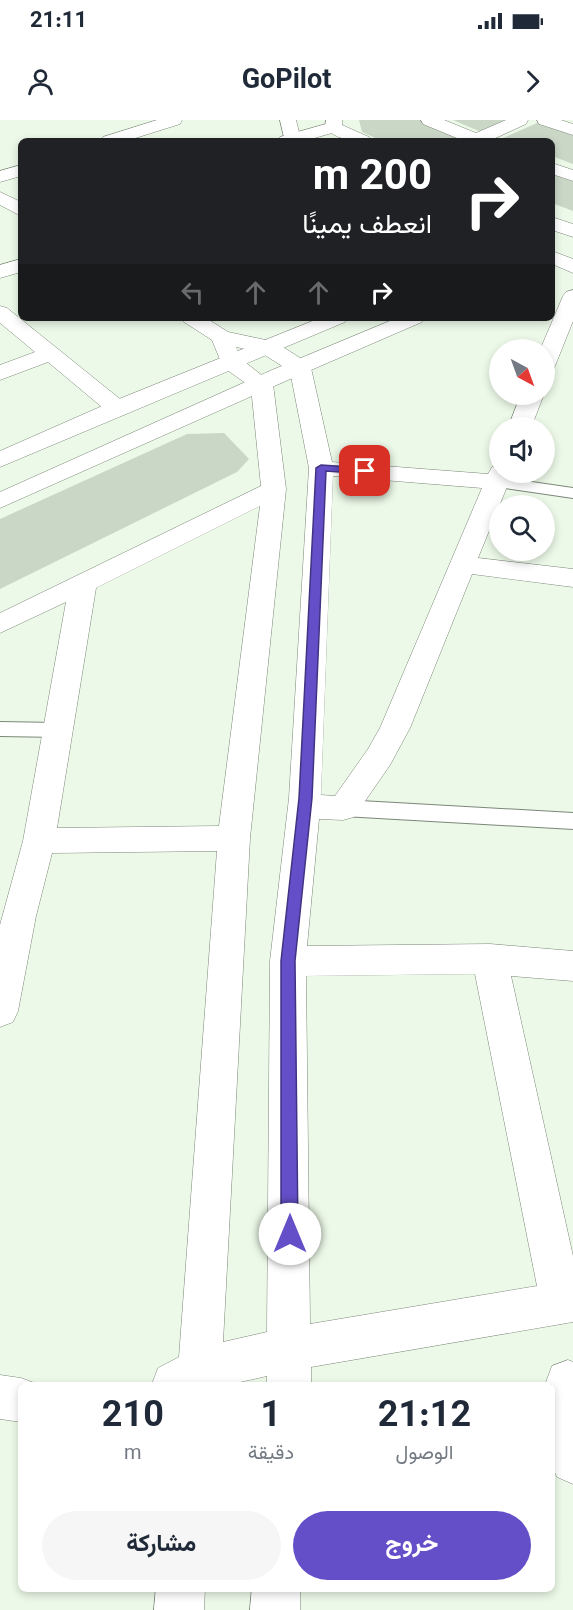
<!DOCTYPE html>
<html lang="ar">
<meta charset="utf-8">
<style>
body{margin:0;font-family:Georgia,Vazirmatn,serif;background:#f6f6f7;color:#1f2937;direction:rtl;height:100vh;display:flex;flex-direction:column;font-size:22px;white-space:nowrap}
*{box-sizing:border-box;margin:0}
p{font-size:20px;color:#747a83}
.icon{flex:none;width:33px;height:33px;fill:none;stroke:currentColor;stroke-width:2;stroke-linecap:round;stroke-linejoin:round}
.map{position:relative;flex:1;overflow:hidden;direction:ltr}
.details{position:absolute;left:18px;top:1262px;width:537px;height:210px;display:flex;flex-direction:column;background:#fff;border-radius:9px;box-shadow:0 3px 9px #0003;direction:rtl}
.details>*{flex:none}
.hud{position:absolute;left:18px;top:18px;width:537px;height:183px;border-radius:9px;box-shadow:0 3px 9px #0003;direction:rtl;background:#202124;color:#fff;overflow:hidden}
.needle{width:39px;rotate:139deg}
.controls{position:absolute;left:489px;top:219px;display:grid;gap:12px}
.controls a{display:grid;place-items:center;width:66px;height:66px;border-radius:50%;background:#fff;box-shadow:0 3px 9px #0003;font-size:30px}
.pin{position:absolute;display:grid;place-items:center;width:51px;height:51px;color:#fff;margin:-26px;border-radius:12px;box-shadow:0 3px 9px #0006}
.me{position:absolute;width:66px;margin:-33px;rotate:0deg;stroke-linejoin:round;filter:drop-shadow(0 0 4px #0008)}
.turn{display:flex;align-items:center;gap:21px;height:126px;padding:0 24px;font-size:27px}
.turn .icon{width:78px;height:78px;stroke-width:2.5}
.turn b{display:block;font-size:42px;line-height:51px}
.lanes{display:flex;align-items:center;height:57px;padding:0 24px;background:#0003;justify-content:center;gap:30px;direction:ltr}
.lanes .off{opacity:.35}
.eta{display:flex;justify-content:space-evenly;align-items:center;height:102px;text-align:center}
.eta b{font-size:36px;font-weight:700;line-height:42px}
.primary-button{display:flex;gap:12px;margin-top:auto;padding:12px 24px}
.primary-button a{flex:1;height:69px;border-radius:36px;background:#654fc8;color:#fff;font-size:24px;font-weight:700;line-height:69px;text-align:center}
.primary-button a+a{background:#f6f6f7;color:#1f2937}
.status{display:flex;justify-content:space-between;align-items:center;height:42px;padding:0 30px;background:#fff;direction:ltr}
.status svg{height:16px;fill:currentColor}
header{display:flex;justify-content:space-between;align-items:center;height:78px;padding:0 24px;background:#fff;font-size:27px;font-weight:700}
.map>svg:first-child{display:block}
.building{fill:#cad7c7}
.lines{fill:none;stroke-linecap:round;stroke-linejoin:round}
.lane-casing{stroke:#7b8778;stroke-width:2}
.street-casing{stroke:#7b8778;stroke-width:1}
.secondary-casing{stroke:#7b8778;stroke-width:1}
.lane{fill:#fff;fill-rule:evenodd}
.street{fill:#fff;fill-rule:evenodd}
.secondary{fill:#fff;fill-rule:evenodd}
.route{fill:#654fc8;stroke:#423382;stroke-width:1.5}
</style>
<div class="status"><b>21:11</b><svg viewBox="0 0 49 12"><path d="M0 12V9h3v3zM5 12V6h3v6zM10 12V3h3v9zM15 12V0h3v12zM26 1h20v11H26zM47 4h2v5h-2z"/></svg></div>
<header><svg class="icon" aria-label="forward" viewBox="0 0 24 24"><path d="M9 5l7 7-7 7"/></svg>GoPilot<svg class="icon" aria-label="person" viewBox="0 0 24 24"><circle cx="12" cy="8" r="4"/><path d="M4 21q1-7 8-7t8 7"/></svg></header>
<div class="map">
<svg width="573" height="1490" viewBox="0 0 573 1490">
<rect width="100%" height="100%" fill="#ecf9e8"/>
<g class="building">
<path d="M359 0H422L471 21H382L362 12Z"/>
<path d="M453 0H511L481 12Z"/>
<path d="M544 0 573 11V44L552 36V21H512L503 18Z"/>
<path d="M552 50 573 58V91L552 83Z"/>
<path d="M224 313 249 339 237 352 0 469V399L187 314Z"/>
</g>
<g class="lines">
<defs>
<g id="lane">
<path d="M497 357 573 368V378L491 366 489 362Z"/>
<path d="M0 602 58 603 65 605 68 610 65 615 58 617 0 616Z"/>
<path d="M343 680 573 693V709L343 696 335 694 332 688 335 682Z"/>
</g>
<g id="street">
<path d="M157 0H182L180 4 126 21H100L103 17Z"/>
<path d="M421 0H444L476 13 506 0H528L526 4 489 21H464L423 4Z"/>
<path d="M537 0H561L573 4V15L539 4Z"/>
<path d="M333 2 339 3 341 7 339 11 304 21H277L280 17Z"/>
<path d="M552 43 573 50V61L552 54Z"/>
<path d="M21 45V56L0 62V51Z"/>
<path d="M0 72 21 82V96L0 85Z"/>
<path d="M21 139V152L0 158V145Z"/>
<path d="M573 170V201L555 246 552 251 544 252V230H540L563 176 566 172Z"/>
<path d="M0 186 7 188 125 283 128 288 125 293 117 295 109 293 48 242 0 260V245L35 232 0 203Z"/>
<path d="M181 198H206L228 212 275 222 308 243 311 248 332 342 488 354 492 347 500 345V352H513L478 438 573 449V467L472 454 410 608 390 645 354 697 343 700 319 699 307 826 490 824 573 831V861L511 856 573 1136V1202L311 1247V1264H267V1256L231 1264H152L158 1248 179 1237 217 731 52 733 36 796 18 891 13 902 0 907V805L23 721 66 482 0 513V493L261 366 251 267 223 247 212 220 184 202ZM236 227 260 232 290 251 309 348 289 678 270 841 267 1212 223 1222 250 718 286 369 273 264 241 239ZM333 356 482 368 380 608 368 629 335 676 321 675ZM260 386 219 706 57 708 96 468ZM475 854 537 1166 310 1204 306 856Z"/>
<path d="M521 274H544L531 308H508Z"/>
<path d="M568 1240 573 1242V1364L557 1357 552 1346V1264H546V1262L552 1246Z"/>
<path d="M0 1255 21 1258 37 1264H21V1302L0 1299Z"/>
<path d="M156 1468H205L204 1490H154Z"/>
<path d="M252 1468H300V1490H250Z"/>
</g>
<g id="secondary">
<path d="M280 0H296L300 16 305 21H285Z"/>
<path d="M326 0H342V5L369 17 372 21C355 21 336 21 325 7Z"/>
<path d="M552 97 573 104V117L552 110Z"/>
<path d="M552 131 573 139V153L552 144Z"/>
<path d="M320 198H348L345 202 0 347V331L109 283Z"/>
<path d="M397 198H425L422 202 288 260 0 388V372L272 250Z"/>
</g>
</defs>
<use href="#lane" class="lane-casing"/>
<use href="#street" class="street-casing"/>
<use href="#secondary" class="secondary-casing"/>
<use href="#lane" class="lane"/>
<use href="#street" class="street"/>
<use href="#secondary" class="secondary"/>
</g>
<path class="route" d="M321 345 365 348 370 351 365 354 326 351 312 678 295 841 298 1114 296 1120 290 1123 283 1120 281 1114V841L299 678 316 348Z"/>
</svg>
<div class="controls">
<a><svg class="needle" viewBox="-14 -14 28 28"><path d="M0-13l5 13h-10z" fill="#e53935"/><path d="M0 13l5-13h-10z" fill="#747a83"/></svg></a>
<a><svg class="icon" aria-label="sound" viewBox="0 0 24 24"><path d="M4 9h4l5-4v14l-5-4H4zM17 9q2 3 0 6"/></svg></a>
<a><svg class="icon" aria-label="search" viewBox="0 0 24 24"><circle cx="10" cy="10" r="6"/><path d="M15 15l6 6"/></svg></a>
</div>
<div class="pin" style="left:365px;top:351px;background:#d93025"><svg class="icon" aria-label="arrive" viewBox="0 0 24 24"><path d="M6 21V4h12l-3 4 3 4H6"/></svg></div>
<svg class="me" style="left:290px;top:1114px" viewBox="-20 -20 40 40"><circle r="19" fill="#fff"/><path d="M0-13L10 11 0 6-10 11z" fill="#654fc8"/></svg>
<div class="hud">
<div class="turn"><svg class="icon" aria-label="right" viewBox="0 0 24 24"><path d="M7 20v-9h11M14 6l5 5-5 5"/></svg><div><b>200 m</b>انعطف يمينًا</div></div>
<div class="lanes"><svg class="icon off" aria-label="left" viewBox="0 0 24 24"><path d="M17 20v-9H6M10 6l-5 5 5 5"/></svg><svg class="icon off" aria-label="ahead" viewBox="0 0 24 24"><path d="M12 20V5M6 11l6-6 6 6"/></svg><svg class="icon off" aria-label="ahead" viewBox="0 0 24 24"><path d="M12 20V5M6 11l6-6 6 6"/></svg><svg class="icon" aria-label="right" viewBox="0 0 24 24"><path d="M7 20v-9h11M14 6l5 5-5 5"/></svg></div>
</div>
<section class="details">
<div class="eta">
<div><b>21:12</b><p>الوصول</p></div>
<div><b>1</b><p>دقيقة</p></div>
<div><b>210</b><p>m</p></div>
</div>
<div class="primary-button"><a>خروج</a><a>مشاركة</a></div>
</section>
</div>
